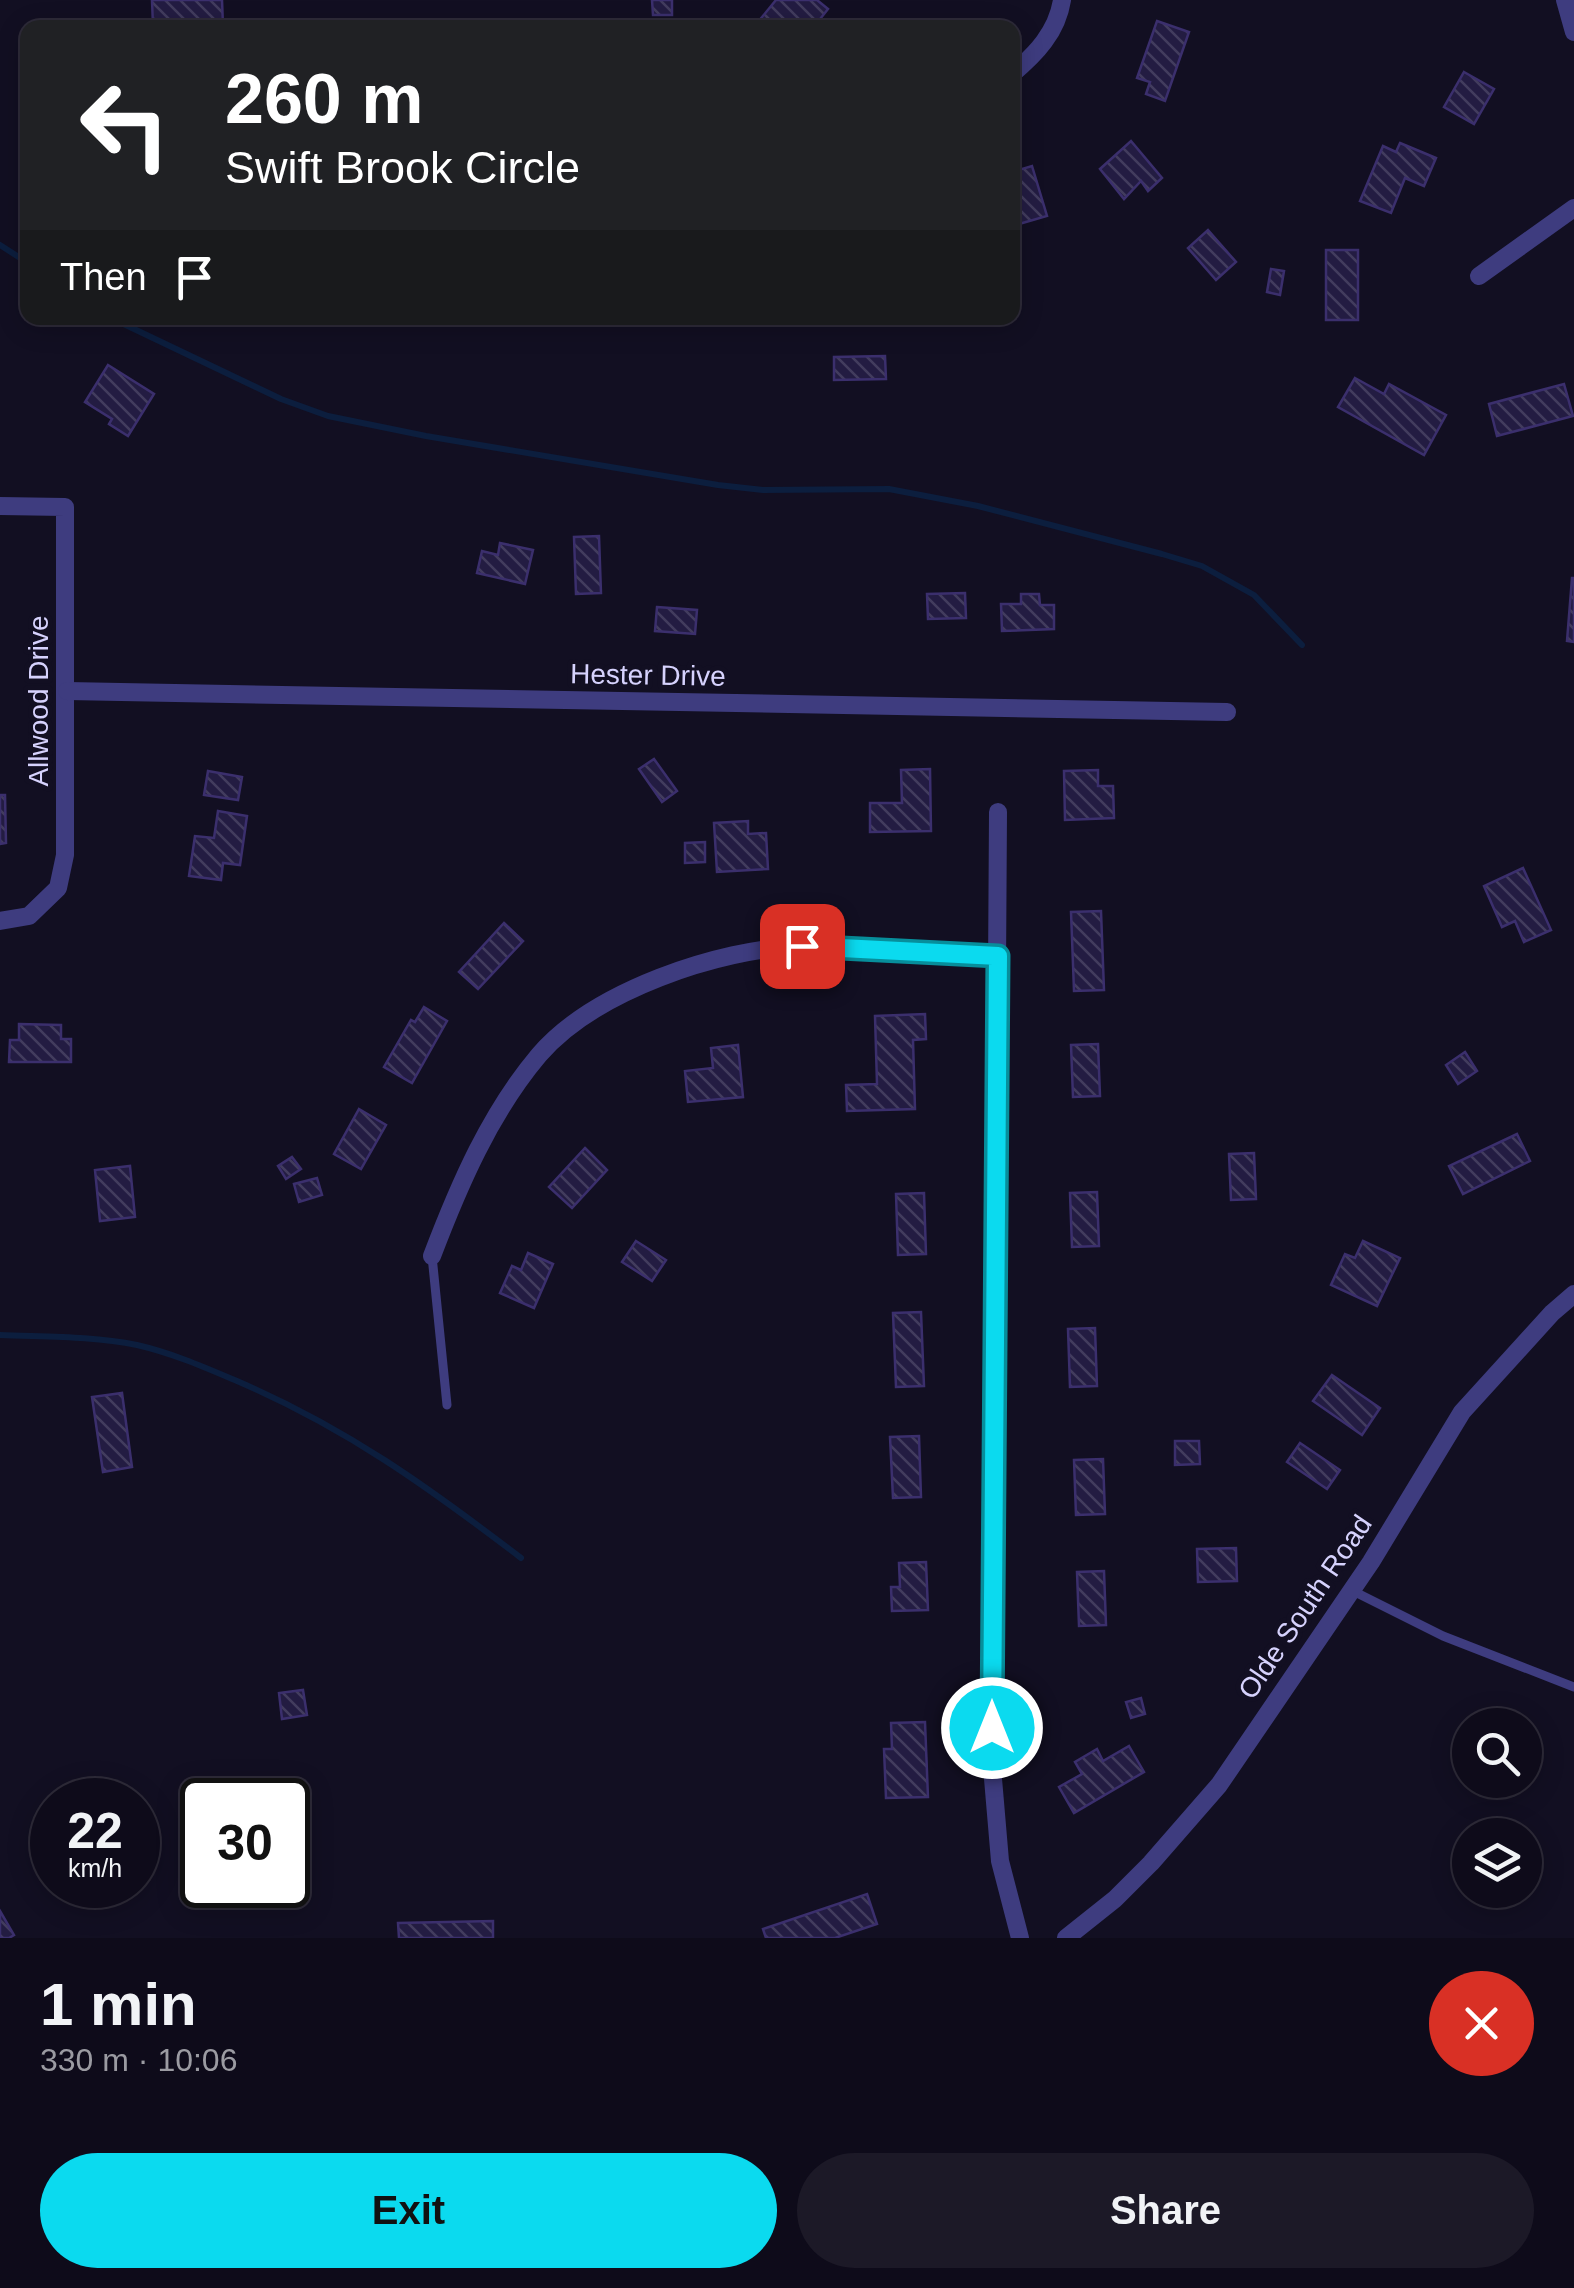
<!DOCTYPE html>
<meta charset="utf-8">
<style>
body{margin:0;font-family:Arial,sans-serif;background:#1c1927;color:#f1f3f6;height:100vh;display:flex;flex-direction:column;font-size:38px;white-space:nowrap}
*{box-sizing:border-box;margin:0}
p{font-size:32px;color:#9b9ba2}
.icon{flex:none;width:55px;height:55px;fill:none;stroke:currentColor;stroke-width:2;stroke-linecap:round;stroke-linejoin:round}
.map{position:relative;height:1938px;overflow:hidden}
.side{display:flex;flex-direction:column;background:#0e0b1a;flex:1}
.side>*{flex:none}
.hud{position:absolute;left:20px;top:20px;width:1000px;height:305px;border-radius:20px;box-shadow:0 5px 25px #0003,0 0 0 2px #2e2b39;background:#202124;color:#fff;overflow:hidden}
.tools{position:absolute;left:1452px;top:1708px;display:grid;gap:20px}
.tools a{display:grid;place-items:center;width:90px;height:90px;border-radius:50%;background:#0e0b1a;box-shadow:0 5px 25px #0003,0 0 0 2px #2e2b39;font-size:50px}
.speed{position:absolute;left:30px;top:1778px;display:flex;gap:20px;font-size:50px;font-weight:700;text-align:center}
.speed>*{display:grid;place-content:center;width:130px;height:130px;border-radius:50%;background:#0e0b1a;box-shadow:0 5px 25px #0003,0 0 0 2px #2e2b39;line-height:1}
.speed small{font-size:25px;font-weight:400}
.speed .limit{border:5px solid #111;border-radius:15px;background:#fff;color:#111}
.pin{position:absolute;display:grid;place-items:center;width:85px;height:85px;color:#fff;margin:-42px;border-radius:20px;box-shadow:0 5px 15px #0006}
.me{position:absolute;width:110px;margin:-55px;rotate:0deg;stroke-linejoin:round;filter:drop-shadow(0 0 8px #0008)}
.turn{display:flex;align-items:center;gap:35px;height:210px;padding:0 40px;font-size:45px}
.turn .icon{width:130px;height:130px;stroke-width:2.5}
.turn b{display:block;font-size:70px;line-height:85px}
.then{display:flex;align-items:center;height:95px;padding:0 40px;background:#0003;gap:20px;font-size:38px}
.round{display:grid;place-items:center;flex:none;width:105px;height:105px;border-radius:52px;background:#1c1927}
.summary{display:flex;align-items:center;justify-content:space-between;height:170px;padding:0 40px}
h1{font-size:60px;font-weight:700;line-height:75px}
.cta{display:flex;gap:20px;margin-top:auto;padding:20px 40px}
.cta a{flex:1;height:115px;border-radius:60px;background:#0bdaef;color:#111;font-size:40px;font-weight:700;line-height:115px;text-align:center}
.cta a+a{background:#1c1927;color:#f1f3f6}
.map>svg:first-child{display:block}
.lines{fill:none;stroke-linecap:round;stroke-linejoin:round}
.stream{stroke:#0c1e3e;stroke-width:6}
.building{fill:url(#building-back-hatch);stroke:#3b2f6d;stroke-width:2.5}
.service{stroke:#3e3c7f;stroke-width:9}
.minor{stroke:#3e3c7f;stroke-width:18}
.route-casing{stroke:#078e9b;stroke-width:25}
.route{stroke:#0bdaef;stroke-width:18}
.labels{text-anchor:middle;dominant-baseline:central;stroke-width:10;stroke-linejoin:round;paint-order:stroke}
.street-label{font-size:28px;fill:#d6d2fd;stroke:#120f22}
</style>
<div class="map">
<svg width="1574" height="1938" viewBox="0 0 1574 1938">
<defs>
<pattern id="building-back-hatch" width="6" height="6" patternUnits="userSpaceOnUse" patternTransform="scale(2.5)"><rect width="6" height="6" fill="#231c42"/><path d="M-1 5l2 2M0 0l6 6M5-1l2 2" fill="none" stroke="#423c5e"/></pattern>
</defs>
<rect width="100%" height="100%" fill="#120f22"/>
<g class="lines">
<g class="stream">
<path d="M0 245 28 263"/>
<path d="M111 318 281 399 328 416 426 436 718 485 763 490 889 489 978 506 1162 554 1202 566 1254 595 1302 645"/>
<path d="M0 1335C46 1337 92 1336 137 1345 172 1353 204 1367 237 1381 346 1428 427 1486 521 1558"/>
</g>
</g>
<g class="building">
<path d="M152 0H222L223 25 153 26Z"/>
<path d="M652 0H672V15H653Z"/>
<path d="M776 0H817L828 9 813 28H764L758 22Z"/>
<path d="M1157 21 1189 32 1165 101 1146 94 1150 82 1137 78Z"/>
<path d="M1464 72 1494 89 1474 124 1444 107Z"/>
<path d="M1131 141 1162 178 1148 191 1141 181 1124 199 1100 169Z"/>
<path d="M1400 143 1436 158 1424 186 1405 178 1391 213 1360 201 1383 146 1396 152Z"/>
<path d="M1032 166 1047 216 1012 226V172Z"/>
<path d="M1208 230 1236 262 1216 280 1188 248Z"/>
<rect x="1326" y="250" width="32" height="70"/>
<path d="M1271 269 1284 271 1280 295 1267 292Z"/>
<path d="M885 356 886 379 834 380V357Z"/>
<path d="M108 365 154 394 128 436 109 424 112 419 85 402Z"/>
<path d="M1355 378 1384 394 1389 384 1446 415 1424 455 1338 407Z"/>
<path d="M1564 384 1573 416 1497 436 1489 404Z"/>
<path d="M599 536 601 593 576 594 574 537Z"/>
<path d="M500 543 533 550 525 584 477 573 482 551 498 555Z"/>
<path d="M1572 578H1574V642L1567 641Z"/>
<path d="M965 593 966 618 928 619 927 594Z"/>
<path d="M1021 594H1039L1040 605H1054V629L1002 631 1001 604H1021Z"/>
<path d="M657 607 697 610 695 634 655 631Z"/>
<path d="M654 759 677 791 662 802 639 769Z"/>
<path d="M930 769 931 831 870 832V803H902L901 770Z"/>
<path d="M1098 770V786H1113L1114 818 1065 820 1064 771Z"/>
<path d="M208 771 242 777 238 800 204 795Z"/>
<path d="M0 795H5L6 843 0 844Z"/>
<path d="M218 811 247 816 240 865 223 863 221 880 189 876 195 836 214 838Z"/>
<path d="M748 821V834L766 833 768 869 717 872 714 823Z"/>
<path d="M705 842V862L685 863V843Z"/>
<path d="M1523 868 1551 930 1524 942 1515 921 1502 927 1484 886Z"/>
<path d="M1101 911 1104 990 1074 991 1071 912Z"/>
<path d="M504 923 523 941 478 989 459 972Z"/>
<path d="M424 1007 447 1021 412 1083 384 1067 411 1020 415 1022Z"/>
<path d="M925 1014 926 1039 913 1040 915 1109 847 1111 846 1085 877 1084 875 1016Z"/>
<path d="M19 1024 61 1025V1039H71V1062H9L10 1040H19Z"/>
<path d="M1098 1044 1100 1096 1073 1097 1071 1045Z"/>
<path d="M738 1045 743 1097 688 1102 685 1071 713 1068 711 1048Z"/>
<path d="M1465 1052 1477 1071 1458 1084 1446 1065Z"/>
<path d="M359 1109 386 1125 361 1169 334 1154Z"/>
<path d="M1517 1134 1530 1161 1463 1194 1449 1166Z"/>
<path d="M585 1148 607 1170 572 1208 549 1187Z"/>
<path d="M1254 1153 1256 1199 1231 1200 1229 1154Z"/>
<path d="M292 1157 301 1169 286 1179 278 1166Z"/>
<path d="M130 1166 135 1217 100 1221 95 1170Z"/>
<path d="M317 1178 322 1195 299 1202 294 1184Z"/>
<path d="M1097 1192 1099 1246 1072 1247 1070 1193Z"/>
<path d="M924 1193 926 1254 898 1255 896 1194Z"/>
<path d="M636 1241 666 1260 652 1281 622 1262Z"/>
<path d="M1363 1241 1400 1258 1377 1306 1331 1285 1345 1254 1355 1258Z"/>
<path d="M528 1253 553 1264 534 1308 500 1293 512 1266 521 1270Z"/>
<path d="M921 1312 924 1386 896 1387 893 1313Z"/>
<path d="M1095 1328 1097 1386 1070 1387 1068 1329Z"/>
<path d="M1332 1375 1380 1408 1362 1435 1313 1401Z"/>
<path d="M122 1393 132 1467 103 1472 92 1397Z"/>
<path d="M919 1436 921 1497 893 1498 890 1437Z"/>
<path d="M1175 1441H1199L1200 1464 1175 1465Z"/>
<path d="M1300 1443 1340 1470 1327 1489 1287 1462Z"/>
<path d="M1103 1459 1105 1514 1076 1515 1074 1460Z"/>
<path d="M1236 1548 1237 1581 1198 1582 1197 1549Z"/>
<path d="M926 1562 928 1610 892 1611 891 1587H900L899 1563Z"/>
<path d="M1104 1571 1106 1625 1079 1626 1077 1572Z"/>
<path d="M303 1690 307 1715 282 1719 279 1693Z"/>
<path d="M1141 1698 1145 1714 1131 1718 1126 1702Z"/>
<path d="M925 1722 928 1797 886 1798 884 1749H892L891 1723Z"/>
<path d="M1129 1746 1144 1772 1074 1813 1059 1787 1082 1774 1075 1762 1097 1749 1103 1761Z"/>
<path d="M867 1894 877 1924 835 1938H766L763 1929Z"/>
<path d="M0 1911 14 1935 9 1938H0Z"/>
<path d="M493 1921V1938H399L398 1923Z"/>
</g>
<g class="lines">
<g class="service">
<path d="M432 1256 447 1405"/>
<path d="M1351 1590 1443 1636 1574 1687"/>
</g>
<g class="minor">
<path d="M1565 0 1574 32"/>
<path d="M1012 74C1036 54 1057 32 1062 0"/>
<path d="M1479 276 1574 208"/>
<path d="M0 506 65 507V855L58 888 29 916 0 921"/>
<path d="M67 691 1227 712"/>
<path d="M998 812 992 1767 1000 1861 1020 1938"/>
<path d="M432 1256C459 1185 490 1113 539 1055 594 991 718 949 801 946 865 943 934 952 998 955"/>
<path d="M1066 1938 1115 1899 1151 1863 1219 1785 1371 1562 1462 1412 1552 1313 1574 1294"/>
</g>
</g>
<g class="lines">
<defs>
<path id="route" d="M802 946 998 956 992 1728"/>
</defs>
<use href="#route" class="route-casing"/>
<use href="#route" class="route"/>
</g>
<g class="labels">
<g class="street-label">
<text transform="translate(648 675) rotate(1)">Hester Drive</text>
<text transform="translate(38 701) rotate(-90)">Allwood Drive</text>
<text transform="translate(1305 1607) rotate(-56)">Olde South Road</text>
</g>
</g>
</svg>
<div class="tools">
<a><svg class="icon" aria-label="search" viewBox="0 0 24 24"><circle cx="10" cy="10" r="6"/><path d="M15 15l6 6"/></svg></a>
<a><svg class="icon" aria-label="layers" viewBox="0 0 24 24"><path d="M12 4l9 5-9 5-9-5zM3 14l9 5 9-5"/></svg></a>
</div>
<div class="speed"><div>22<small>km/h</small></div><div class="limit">30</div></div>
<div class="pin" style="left:802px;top:946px;background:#d93025"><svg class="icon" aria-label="arrive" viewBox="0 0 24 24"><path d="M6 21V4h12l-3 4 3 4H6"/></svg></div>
<svg class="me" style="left:992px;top:1728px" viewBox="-20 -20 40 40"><circle r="17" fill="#0bdaef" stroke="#fff" stroke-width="3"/><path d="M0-11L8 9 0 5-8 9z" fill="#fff"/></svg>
<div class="hud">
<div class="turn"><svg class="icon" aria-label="left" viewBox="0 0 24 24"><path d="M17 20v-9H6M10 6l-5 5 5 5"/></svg><div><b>260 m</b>Swift Brook Circle</div></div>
<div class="then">Then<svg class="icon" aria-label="arrive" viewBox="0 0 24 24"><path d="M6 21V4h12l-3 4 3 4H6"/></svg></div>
</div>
</div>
<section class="side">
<div class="summary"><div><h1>1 min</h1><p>330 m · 10:06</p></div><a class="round" style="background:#d93025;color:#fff"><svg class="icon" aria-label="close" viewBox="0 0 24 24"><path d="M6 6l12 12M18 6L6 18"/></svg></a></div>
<div class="cta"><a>Exit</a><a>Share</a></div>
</section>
